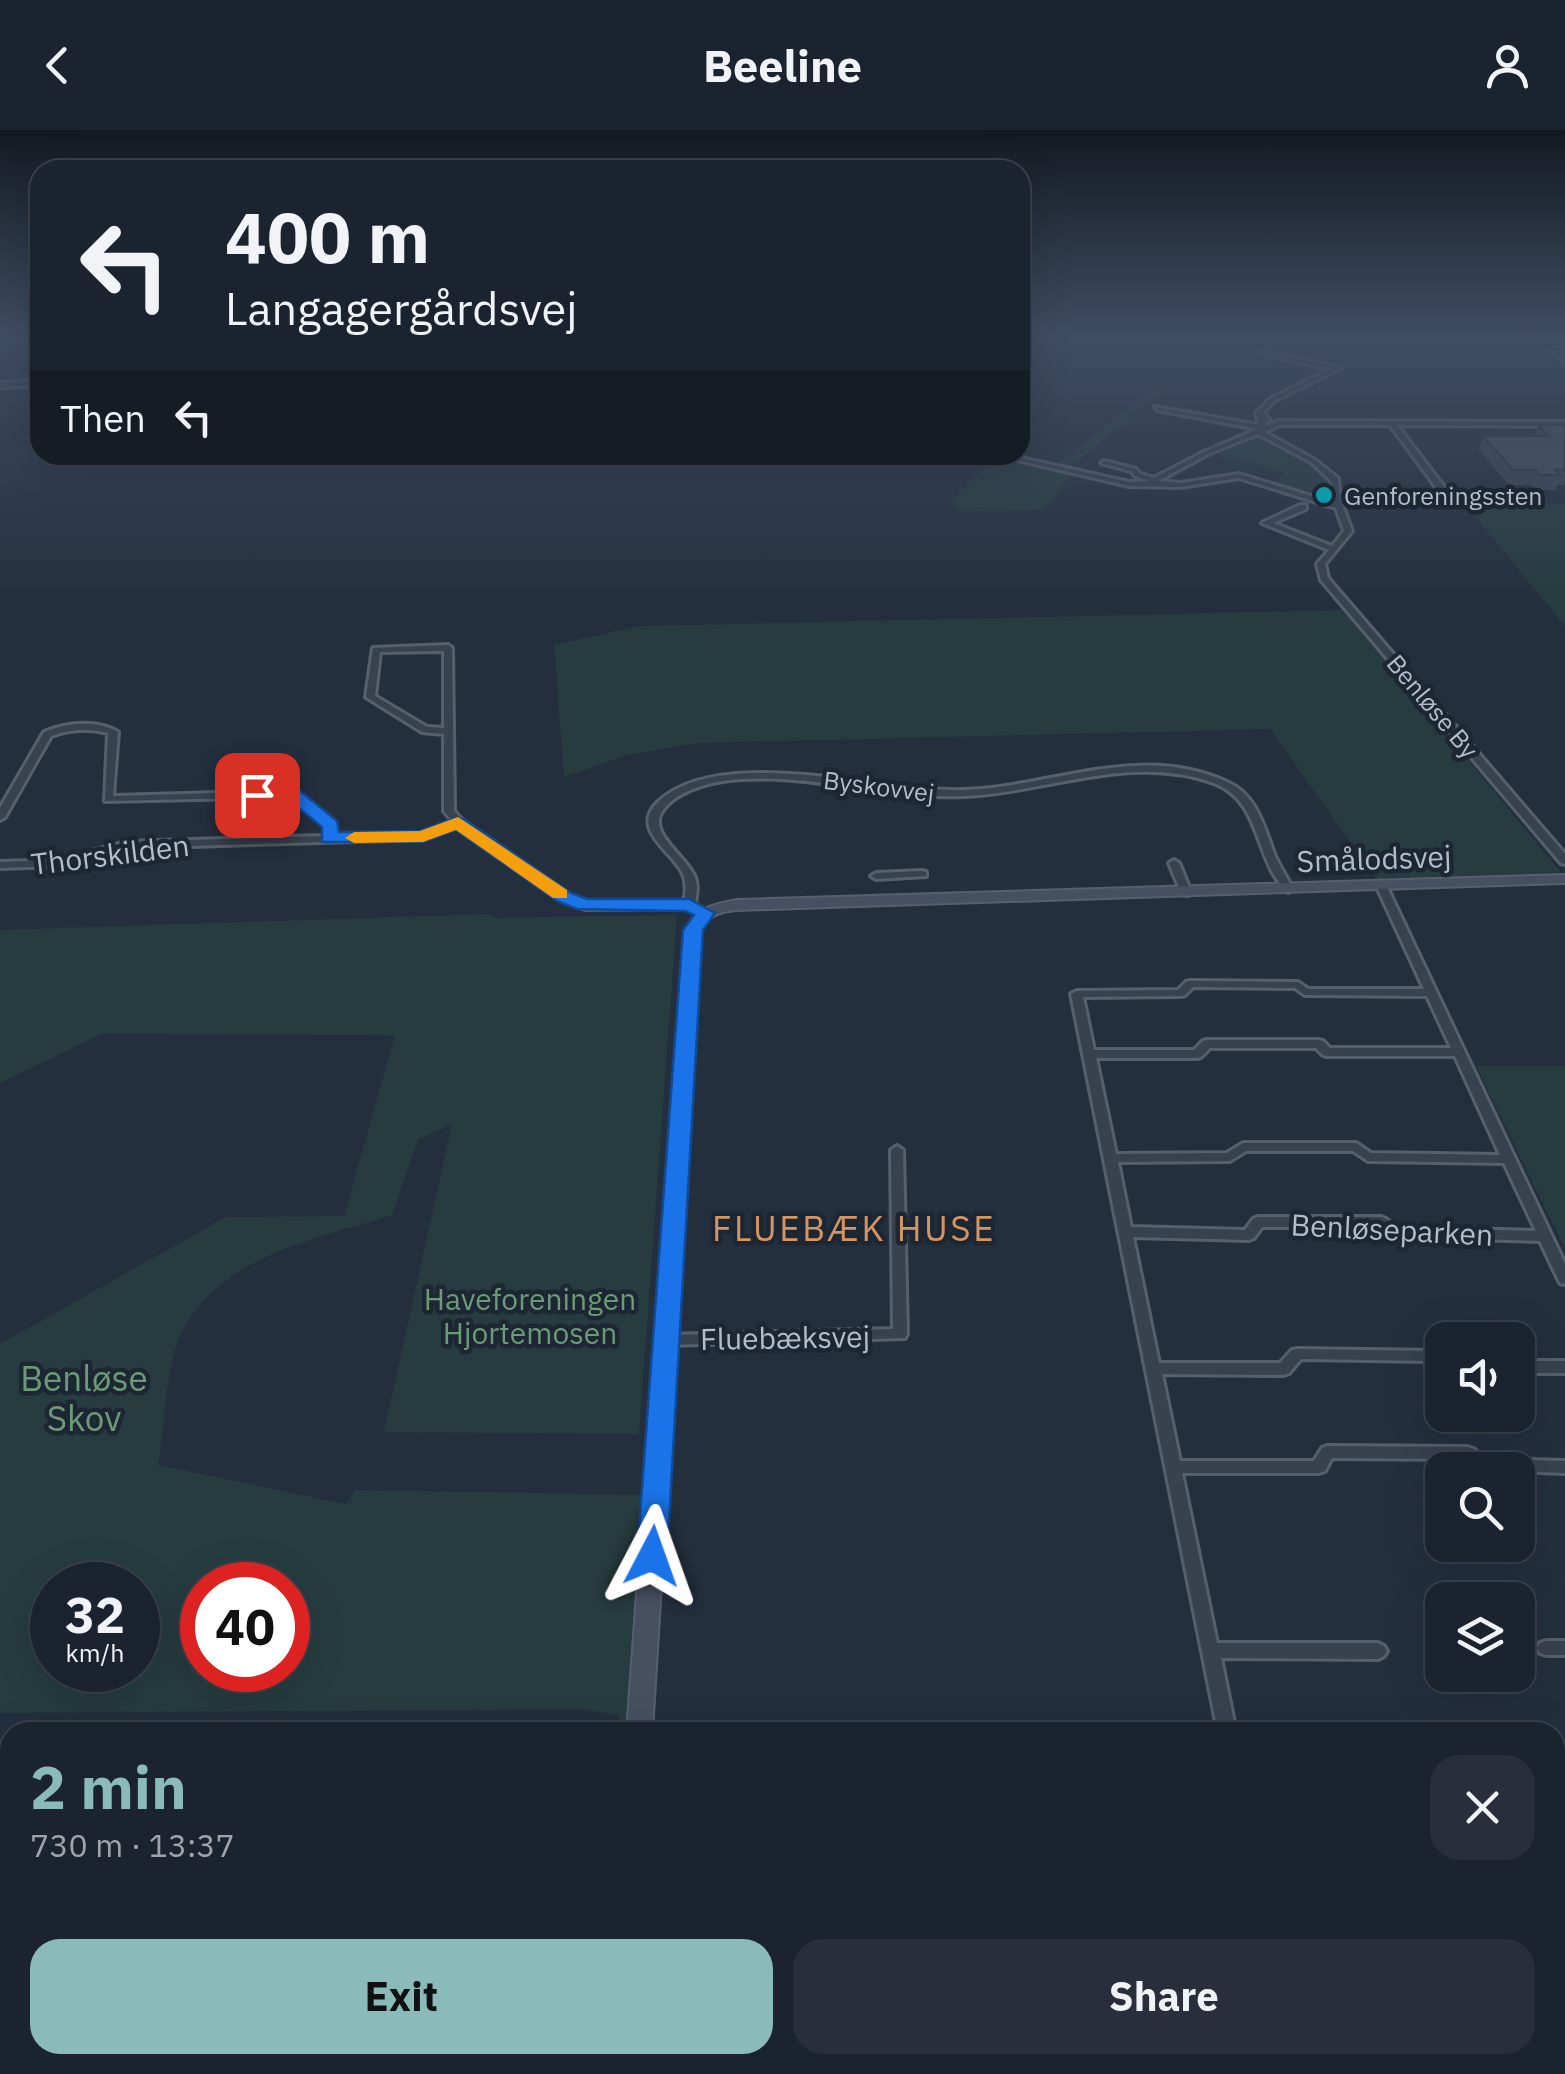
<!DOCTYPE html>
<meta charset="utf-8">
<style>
body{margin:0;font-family:"IBM Plex Sans",sans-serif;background:#282f3a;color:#f1f3f6;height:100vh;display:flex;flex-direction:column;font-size:38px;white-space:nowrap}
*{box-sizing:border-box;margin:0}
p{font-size:32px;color:#a0a4aa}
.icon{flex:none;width:55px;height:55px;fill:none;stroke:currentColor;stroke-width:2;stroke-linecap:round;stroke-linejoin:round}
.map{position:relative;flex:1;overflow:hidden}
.details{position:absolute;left:0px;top:1592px;width:1565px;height:352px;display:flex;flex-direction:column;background:#1b232e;border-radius:30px 30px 0 0;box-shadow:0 10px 40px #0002,0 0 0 2px #39404a}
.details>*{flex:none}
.hud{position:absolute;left:30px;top:30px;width:1000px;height:305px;border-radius:30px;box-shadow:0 10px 40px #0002,0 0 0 2px #39404a;background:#1b232e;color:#f1f3f6;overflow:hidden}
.controls{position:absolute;left:1425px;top:1192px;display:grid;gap:20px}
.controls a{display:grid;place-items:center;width:110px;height:110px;border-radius:20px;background:#1b232e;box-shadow:0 10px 40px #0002,0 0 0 2px #39404a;font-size:50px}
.speed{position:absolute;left:30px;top:1432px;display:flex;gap:20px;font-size:50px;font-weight:700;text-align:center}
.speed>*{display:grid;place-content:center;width:130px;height:130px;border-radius:50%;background:#1b232e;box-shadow:0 10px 40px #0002,0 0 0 2px #39404a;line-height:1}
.speed small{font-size:25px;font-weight:400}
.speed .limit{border:15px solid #d22;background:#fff;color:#111}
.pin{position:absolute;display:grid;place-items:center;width:85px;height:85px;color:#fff;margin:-42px;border-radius:20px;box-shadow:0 5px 15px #0006}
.me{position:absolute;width:110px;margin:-55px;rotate:4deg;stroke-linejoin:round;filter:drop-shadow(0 0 8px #0008)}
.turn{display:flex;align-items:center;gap:35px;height:210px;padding:0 30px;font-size:45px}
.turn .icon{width:130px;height:130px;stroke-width:2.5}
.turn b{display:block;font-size:70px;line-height:85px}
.then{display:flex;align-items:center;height:95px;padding:0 30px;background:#0003;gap:20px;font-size:38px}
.round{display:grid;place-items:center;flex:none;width:105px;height:105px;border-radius:30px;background:#282f3a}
.overview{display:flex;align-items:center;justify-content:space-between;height:170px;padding:0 30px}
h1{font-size:60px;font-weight:700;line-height:75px;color:#8bbbb9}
.button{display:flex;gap:20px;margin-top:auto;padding:20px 30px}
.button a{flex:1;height:115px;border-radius:30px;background:#8bbbb9;color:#111;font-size:40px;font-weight:700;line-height:115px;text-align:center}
.button a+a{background:#282f3a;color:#f1f3f6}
header{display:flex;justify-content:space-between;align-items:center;height:130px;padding:0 30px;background:#1b232e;font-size:45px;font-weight:700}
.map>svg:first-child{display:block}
.green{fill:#263c3f;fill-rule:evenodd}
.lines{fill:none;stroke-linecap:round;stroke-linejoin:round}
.street-casing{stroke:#565f6c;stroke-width:6}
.secondary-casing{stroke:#565f6c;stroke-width:4}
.street{fill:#38414e;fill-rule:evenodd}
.secondary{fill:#465061;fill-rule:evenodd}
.wall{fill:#3b4654}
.building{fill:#455162;stroke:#303945;stroke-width:2.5}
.route{fill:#1a73e8;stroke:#114b97;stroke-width:2.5}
.slow{fill:#f59e0b}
.culture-dot{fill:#0f9aa8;stroke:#1d2633;stroke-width:4}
.labels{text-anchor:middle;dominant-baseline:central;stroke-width:9;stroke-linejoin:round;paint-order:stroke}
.far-poi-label{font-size:25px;fill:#b4bcc9;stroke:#1d2633;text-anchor:start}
.far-street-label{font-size:25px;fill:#b4bcc9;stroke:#1d2633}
.street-label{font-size:30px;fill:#b4bcc9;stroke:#1d2633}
.park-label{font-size:30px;fill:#6b9a76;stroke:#1d2633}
.quarter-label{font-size:35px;letter-spacing:2.5px;fill:#d59563;stroke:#1d2633}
.near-park-label{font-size:35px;fill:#6b9a76;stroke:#1d2633}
</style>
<header><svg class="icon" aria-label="back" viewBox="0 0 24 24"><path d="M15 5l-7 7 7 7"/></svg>Beeline<svg class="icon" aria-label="person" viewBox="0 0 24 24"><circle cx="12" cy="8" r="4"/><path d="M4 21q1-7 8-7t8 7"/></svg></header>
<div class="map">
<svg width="1565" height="1944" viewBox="0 0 1565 1944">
<rect width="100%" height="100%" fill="#242f3e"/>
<g class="green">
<path d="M1155 257 1167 258 1071 337 1058 334Z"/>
<path d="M1251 307C1278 309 1328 334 1331 363L1305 362 1274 353 1285 343 1221 326 1216 321Z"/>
<path d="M995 326 1071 344 1044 379 961 382 951 371Z"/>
<path d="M1465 374H1565V496Z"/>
<path d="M1345 480 1562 744 1378 751 1270 599 697 613 628 625 564 647 554 515 639 496Z"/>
<path d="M486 784 498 788 677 785 639 1304 384 1302 452 994 418 1009 392 1085C316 1109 209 1128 177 1214 166 1245 164 1301 158 1335L346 1374 355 1360 645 1365 626 1602H619L618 1585 582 1579 0 1583V1214L226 1087 344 1086 395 905 101 904 0 953V800ZM52 1455H138V1540H52ZM202 1455H288V1540H202Z"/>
<path d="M1476 936H1565V1119Z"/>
</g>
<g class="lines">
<defs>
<g id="street">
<path d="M1565 217V221H1558L1565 228V233L1550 220Z"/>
<path d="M1262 221 1341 238 1274 271 1263 283 1270 290 1264 291 1266 296 1279 291 1565 292V296L1397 295 1454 370 1450 372H1447L1390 295H1280L1264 302 1315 330 1338 348 1340 369 1352 401 1325 434 1328 448 1565 724V734L1561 733 1321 450 1317 434 1329 420 1262 393 1300 375H1306V379L1273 393 1332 416 1344 401 1336 378 1239 348 1181 357 1129 356 996 325H1008L1129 352 1149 351 1135 346 1131 341 1101 333 1104 331 1136 339 1140 344 1154 348 1206 321 1258 299 1157 280 1155 277 1259 295 1256 283 1270 269 1331 239 1260 224ZM1258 304 1311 332 1331 351 1334 373 1239 344 1181 353 1158 351 1210 323Z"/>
<path d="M40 251V255L0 257V253Z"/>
<path d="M448 515 452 518 454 681 462 690 568 765 590 774 684 772C686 761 687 752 682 742 671 721 630 699 658 672 721 613 883 663 964 660 1052 657 1140 612 1227 652 1257 665 1264 697 1275 726 1280 737 1287 748 1293 759L1288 762C1282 758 1279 752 1274 745 1255 712 1255 669 1214 653 1130 623 1050 662 966 666 885 670 804 640 723 651 703 654 675 663 663 680 645 704 691 728 696 751 698 758 696 766 695 774L710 783 709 785H701L687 778 585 779 560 769 457 696 423 709 126 718 59 736 0 738V732L59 730 126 712 324 706 326 696 291 667 105 671 108 603C89 598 69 599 51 606L5 687 0 690V678L44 602C66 593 96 589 118 602L113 666 293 661 335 693 334 706 422 703 452 691 444 681V604L422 602 366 567 373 518ZM444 521V598L427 597 375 566 380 522Z"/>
<path d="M1174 730 1179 733 1191 762 1190 764 1186 765 1181 762 1169 733Z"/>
<path d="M922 741 926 742V746L876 749 871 746 876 743Z"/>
<path d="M1381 752 1386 755 1565 1134V1154L1560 1153 1558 1149 1540 1111 1392 1107 1387 1105 1378 1097H1262L1254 1108 1249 1110 1133 1107 1159 1233H1280L1292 1220 1297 1219 1434 1221 1442 1225V1240L1437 1238 1430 1231 1301 1229 1289 1243 1284 1245 1162 1244 1180 1331H1314L1322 1318 1327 1316 1468 1317 1474 1319 1484 1329 1565 1331V1343L1476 1340 1464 1329 1332 1328 1325 1341 1319 1343H1182L1217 1513H1378L1384 1516 1387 1521 1384 1526 1378 1529 1221 1528 1236 1602H1218L1071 864 1077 861 1178 860 1186 852 1190 851 1298 852 1308 859H1424L1376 755ZM1193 857 1295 858 1305 865 1427 866 1451 918H1330L1323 911 1319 910H1207L1203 911 1194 920H1094L1083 867 1181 866 1185 865ZM1210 918H1316L1323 925 1327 926H1455L1500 1025 1371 1023 1356 1013H1243L1227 1023 1116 1024 1096 928H1197L1201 927ZM1246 1021H1353L1368 1031 1504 1033 1536 1101 1395 1097 1386 1089 1381 1087H1258L1253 1089 1245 1100 1131 1097 1118 1032 1230 1031Z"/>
<path d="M897 1016 903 1020 907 1204 905 1208 666 1215 661 1214 659 1210 661 1206 666 1205 893 1199 891 1020Z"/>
<rect x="1518" y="1231" width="47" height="12"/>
<path d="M1546 1511H1565V1525H1546L1540 1523 1537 1518 1540 1513Z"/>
<path d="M1284 1935H1304L1306 1944H1286Z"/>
</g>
<g id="secondary">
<path d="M1565 745V753L737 780C722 781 707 785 701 800L652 1602H627L685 800C696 778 714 774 737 770Z"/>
<path d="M601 1935H631L630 1944H600Z"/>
</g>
</defs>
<use href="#street" class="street-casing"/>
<use href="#secondary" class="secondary-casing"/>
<use href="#street" class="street"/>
<use href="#secondary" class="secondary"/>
</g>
<path class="wall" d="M1538 295 1565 297V355H1557L1556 360H1535L1531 355H1509L1479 320 1483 306H1535Z"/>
<path class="building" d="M1538 295H1563L1565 297V340H1555L1560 345H1539L1535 340H1513L1483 306H1549Z"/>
<linearGradient id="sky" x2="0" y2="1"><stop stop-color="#141a22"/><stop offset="0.43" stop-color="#3f4d63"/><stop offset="1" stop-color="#3f4d63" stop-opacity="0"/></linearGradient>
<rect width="1565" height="478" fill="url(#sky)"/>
<path class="route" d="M257 660H299L337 691 339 702 420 701 452 689H464L571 763 587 769H689L715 783 703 800 667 1426 663 1435 652 1439 641 1435 637 1426 683 800 694 785 685 781 577 779 557 771 456 700 423 712H322V697L288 669H250V661Z"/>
<path class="slow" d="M458 687 567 760V768H553L456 700 423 712 354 713 345 708 354 702 420 701Z"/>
<circle class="culture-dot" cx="1324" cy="365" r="10"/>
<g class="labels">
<g class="far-poi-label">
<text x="1344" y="365">Genforeningssten</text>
</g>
<g class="far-street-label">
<text transform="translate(1433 576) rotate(50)">Benløse By</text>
<text transform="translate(879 656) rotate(7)">Byskovvej</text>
</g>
<g class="street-label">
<text transform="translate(110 724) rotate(-7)">Thorskilden</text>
<text transform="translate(1374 728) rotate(-2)">Smålodsvej</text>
<text transform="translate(1392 1099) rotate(3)">Benløseparken</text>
<text transform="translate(785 1207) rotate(-1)">Fluebæksvej</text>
</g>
<g class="park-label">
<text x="530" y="1168">Haveforeningen<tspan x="530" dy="34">Hjortemosen</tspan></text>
</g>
<g class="quarter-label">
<text x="854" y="1098">FLUEBÆK HUSE</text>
</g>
<g class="near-park-label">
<text x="84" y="1248">Benløse<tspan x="84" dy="40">Skov</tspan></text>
</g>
</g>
</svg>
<div class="controls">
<a><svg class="icon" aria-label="sound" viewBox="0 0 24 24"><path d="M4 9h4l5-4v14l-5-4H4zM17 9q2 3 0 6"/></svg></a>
<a><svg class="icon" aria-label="search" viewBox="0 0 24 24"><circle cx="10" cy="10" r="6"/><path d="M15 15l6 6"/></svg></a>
<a><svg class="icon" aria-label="layers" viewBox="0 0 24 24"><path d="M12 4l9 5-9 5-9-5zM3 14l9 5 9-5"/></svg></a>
</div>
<div class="speed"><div>32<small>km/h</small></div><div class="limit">40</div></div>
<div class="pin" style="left:257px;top:665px;background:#d93025"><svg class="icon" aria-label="arrive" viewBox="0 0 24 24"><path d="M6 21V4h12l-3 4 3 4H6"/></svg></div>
<svg class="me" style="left:652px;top:1426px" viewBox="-20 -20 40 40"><path d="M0-17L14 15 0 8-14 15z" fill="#1a73e8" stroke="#fff" stroke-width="4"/></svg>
<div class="hud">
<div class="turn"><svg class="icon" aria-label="left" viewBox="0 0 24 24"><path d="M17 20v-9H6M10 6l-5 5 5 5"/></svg><div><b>400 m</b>Langagergårdsvej</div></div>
<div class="then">Then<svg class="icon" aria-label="left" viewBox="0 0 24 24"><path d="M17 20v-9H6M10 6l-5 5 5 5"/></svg></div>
</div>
<section class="details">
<div class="overview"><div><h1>2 min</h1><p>730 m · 13:37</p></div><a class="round"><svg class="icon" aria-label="close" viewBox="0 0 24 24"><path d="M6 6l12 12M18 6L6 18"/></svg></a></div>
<div class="button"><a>Exit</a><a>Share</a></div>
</section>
</div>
